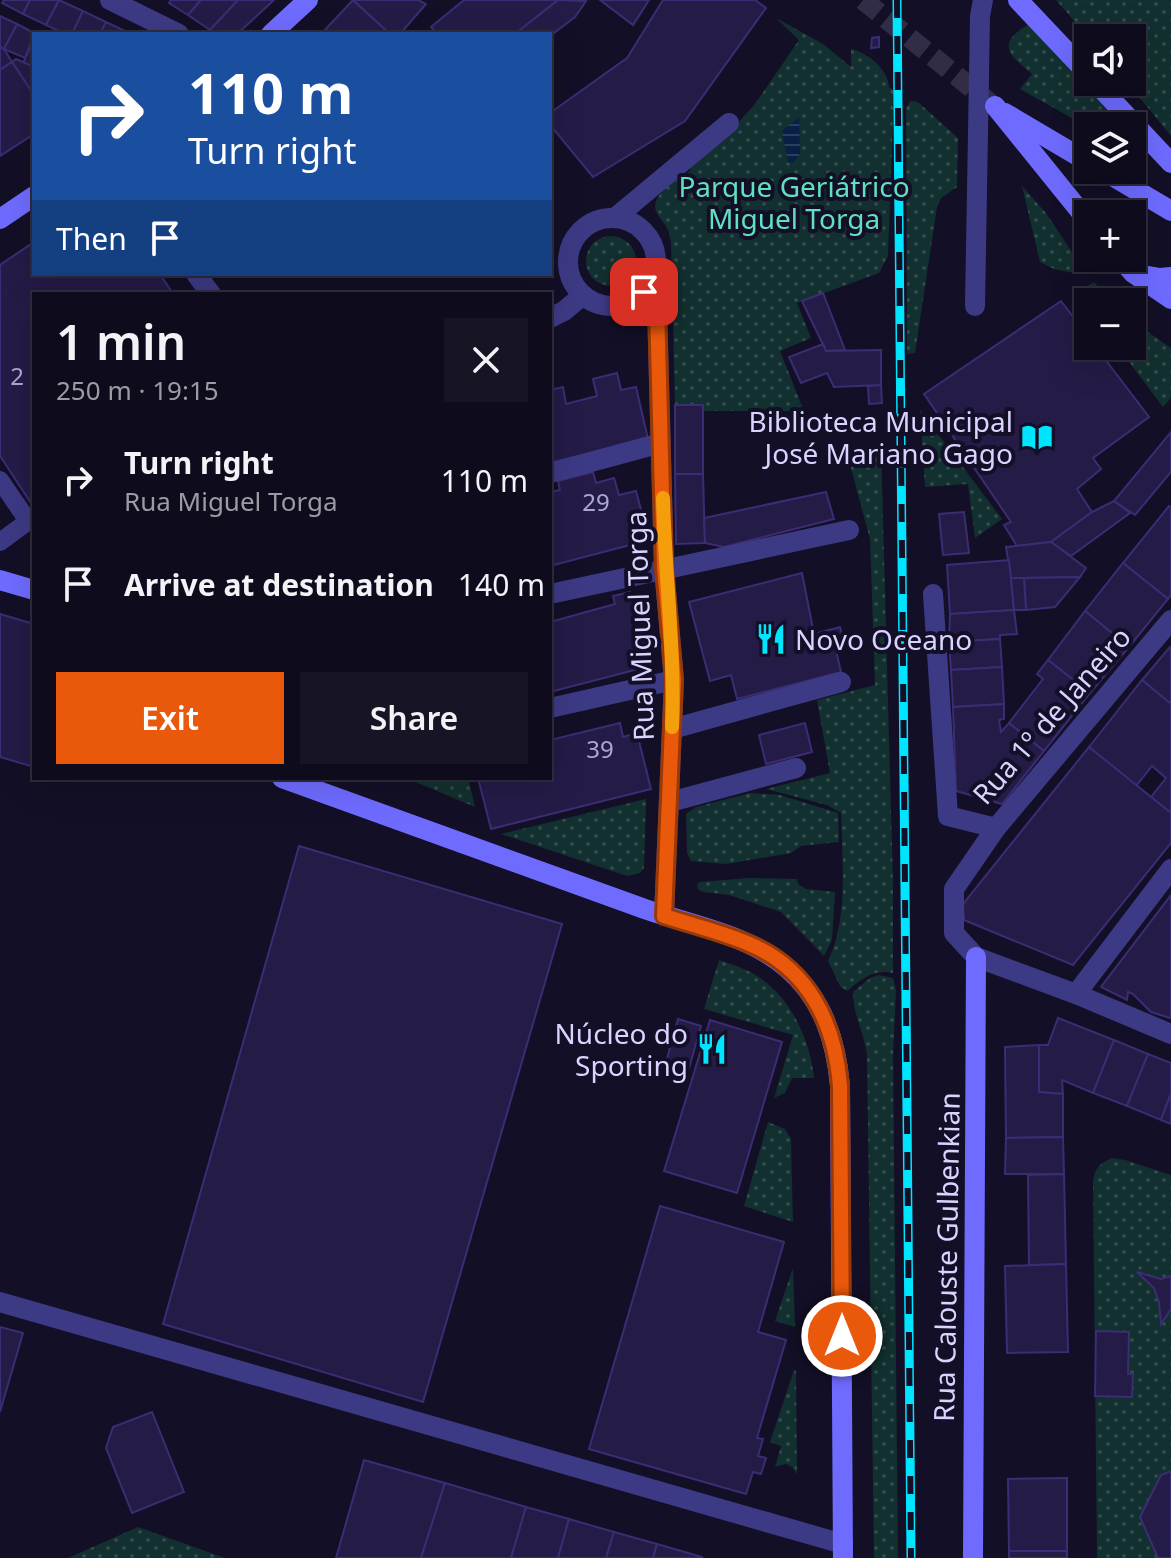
<!DOCTYPE html>
<meta charset="utf-8">
<style>
body{margin:0;font-family:"Noto Sans",sans-serif;background:#171425;color:#f1f3f6;height:100vh;display:flex;flex-direction:column;font-size:30px;white-space:nowrap}
*{box-sizing:border-box;margin:0}
p{font-size:26px;color:#9b9ba3}
.icon{flex:none;width:44px;height:44px;fill:none;stroke:currentColor;stroke-width:2;stroke-linecap:round;stroke-linejoin:round}
.map{position:relative;flex:1;overflow:hidden}
.sheet{position:absolute;left:32px;top:292px;width:520px;height:488px;display:flex;flex-direction:column;background:#0e0b1c;border-radius:0px;box-shadow:0 8px 32px #0002,0 0 0 2px #2e2b3b}
.sheet>*{flex:none}
.banner{position:absolute;left:32px;top:32px;width:520px;height:244px;border-radius:0px;box-shadow:0 8px 32px #0002,0 0 0 2px #2e2b3b;background:#1a4fa0;color:#fff;overflow:hidden}
.controls{position:absolute;left:1074px;top:24px;display:grid;gap:16px}
.controls a{display:grid;place-items:center;width:72px;height:72px;border-radius:0px;background:#0e0b1c;box-shadow:0 8px 32px #0002,0 0 0 2px #2e2b3b;font-size:40px}
.pin{position:absolute;display:grid;place-items:center;width:68px;height:68px;color:#fff;margin:-34px;border-radius:16px;box-shadow:0 4px 12px #0006}
.me{position:absolute;width:88px;margin:-44px;rotate:0deg;stroke-linejoin:round;filter:drop-shadow(0 0 6px #0008)}
.turn{display:flex;align-items:center;gap:28px;height:168px;padding:0 24px;font-size:36px}
.turn .icon{width:104px;height:104px;stroke-width:2.5}
.turn b{display:block;font-size:56px;line-height:68px}
.then{display:flex;align-items:center;height:76px;padding:0 24px;background:#0003;gap:16px;font-size:30px}
.round{display:grid;place-items:center;flex:none;width:84px;height:84px;border-radius:0px;background:#171425}
.headline{display:flex;align-items:center;justify-content:space-between;height:136px;padding:0 24px}
h1{font-size:48px;font-weight:600;line-height:60px}
.button{display:flex;gap:16px;margin-top:auto;padding:16px 24px}
.button a{flex:1;height:92px;border-radius:0px;background:#ea580c;color:#fff;font-size:32px;font-weight:600;line-height:92px;text-align:center}
.button a+a{background:#171425;color:#f1f3f6}
ul{padding:0;list-style:none}
li{display:flex;align-items:center;gap:24px;height:104px;padding:0 24px}
li div{flex:1}
li b{display:block;font-size:30px}
li em{font-style:normal}
.map>svg:first-child{display:block}
.green{fill:url(#green-dots)}
.water{fill:url(#water-rules)}
.building{fill:#241b47;stroke:#3b2d73;stroke-width:2}
.lines{fill:none;stroke-linecap:round;stroke-linejoin:round}
.secondary-tunnel{stroke:#312d47;stroke-width:20;stroke-dasharray:20 10;stroke-linecap:butt}
.lane{stroke:#3d3a85;stroke-width:18}
.street{stroke:#3d3a85;stroke-width:20}
.secondary{stroke:#6f6bff;stroke-width:20}
.rail-casing{stroke:#00e5ff;stroke-width:9}
.rail{stroke:#130f26;stroke-width:6;stroke-dasharray:18;stroke-linecap:butt}
.route-casing{stroke:#983908;stroke-width:20}
.route{stroke:#ea580c;stroke-width:14}
.slow{stroke:#f59e0b;stroke-width:14}
.labels{text-anchor:middle;dominant-baseline:central;stroke-width:8;stroke-linejoin:round;paint-order:stroke}
.number-label{font-size:24px;fill:#aca6d1}
.park-label{font-size:28px;fill:#5fe0c0;stroke:#130f26}
.poi-label{font-size:28px;fill:#d9d4ff;stroke:#130f26;text-anchor:end}
.street-label{font-size:28px;fill:#d9d4ff;stroke:#130f26}
</style>
<div class="map">
<svg width="1171" height="1558" viewBox="0 0 1171 1558">
<defs>
<pattern id="green-dots" width="8" height="8" patternUnits="userSpaceOnUse" patternTransform="scale(2)"><rect width="8" height="8" fill="#12302f"/><path d="M2 2h.1M6 6h.1" fill="none" stroke="#344d4e" stroke-width="1.8" stroke-linecap="round"/></pattern>
<pattern id="water-rules" width="6" height="5" patternUnits="userSpaceOnUse" patternTransform="scale(2)"><rect width="6" height="5" fill="#0a1f44"/><path d="M0 2.5h6" fill="none" stroke="#2d3f60"/></pattern>
</defs>
<rect width="100%" height="100%" fill="#130f26"/>
<g class="green">
<path d="M1056 0H1171V136L1127 82H1132V38H1089Z"/>
<path d="M776 18 823 44 851 67V49C868 53 888 69 889 87L894 90 888 256 879 273 797 303 811 338 780 351 804 411H703L702 405H675L671 242C668 224 665 227 657 213 647 196 679 179 691 170L686 161 738 123 755 104 799 40Z"/>
<path d="M1031 23 1123 126 1088 127 1020 89 1032 74C1008 54 995 43 1031 23Z"/>
<path d="M910 101 918 102 958 138 957 187 941 198 937 207 915 353 907 354 906 109Z"/>
<path d="M1022 186 1046 213 1082 267 1074 273 1054 269 1040 262Z"/>
<circle cx="611" cy="261" r="25"/>
<path d="M1094 282 1112 302H1088V308L1076 293Z"/>
<path d="M1132 321 1171 348V398L1163 407 1117 346H1132Z"/>
<path d="M920 410 1002 519 975 538 968 484 925 487Z"/>
<path d="M881 448 893 883V973C873 969 862 979 847 991L840 986 828 961C849 917 842 861 841 813L827 805 766 789 830 773 817 700 875 685 870 539 848 457Z"/>
<path d="M406 778H468L475 807Z"/>
<path d="M750 793 780 795 838 813 839 842 801 846 791 853 726 864 691 861 687 853 686 814 696 807Z"/>
<path d="M646 799 644 868 640 873 627 876 501 834Z"/>
<path d="M749 878 797 879 798 884 806 889 835 892 832 940 824 956 781 912 729 895 703 892 698 889 697 884 700 882Z"/>
<path d="M719 960C731 964 743 968 754 974 790 995 810 1039 814 1078H792L785 1093 774 1098 793 1035 704 1009Z"/>
<path d="M879 975 893 978 896 990 893 1056 898 1558H874L867 1055C864 1033 853 1014 853 992L870 978Z"/>
<path d="M768 1122 785 1129 791 1139 793 1222 744 1206Z"/>
<path d="M1112 1158 1125 1160 1171 1175V1558H1097L1093 1181C1095 1168 1100 1163 1112 1158Z"/>
<path d="M793 1268 795 1327 775 1321Z"/>
<path d="M794 1370 796 1371 797 1474 792 1467 786 1464 775 1467 781 1446 770 1442Z"/>
<path d="M138 1527 225 1558H68Z"/>
</g>
<path class="water" d="M799 117 800 154 794 162 788 163 782 131Z"/>
<g class="building">
<path d="M4 0H30L23 14 2 3Z"/>
<path d="M30 0H59L46 25 23 14Z"/>
<path d="M59 0 83 11 72 34H65L46 25Z"/>
<path d="M171 0H201L188 15 169 3Z"/>
<path d="M201 0H238L210 30 188 15Z"/>
<path d="M238 0H274L237 34H219L210 30Z"/>
<path d="M353 0 390 34H321Z"/>
<path d="M353 0H418L426 4 400 34H390Z"/>
<path d="M464 0H558L515 34H437L431 27Z"/>
<path d="M558 0 586 1 575 17 550 36V34H515Z"/>
<path d="M600 0H649L633 25Z"/>
<path d="M663 0H755L766 8 685 121 593 177 550 125V113L627 58Z"/>
<path d="M83 11 106 22 100 34H72Z"/>
<path d="M0 16 17 24 4 49 0 47Z"/>
<path d="M106 22 127 32V34H100Z"/>
<path d="M17 24 36 34H34L25 58 4 49Z"/>
<path d="M879 37V47L871 48 872 38Z"/>
<path d="M34 39V67L23 63Z"/>
<path d="M0 47 4 49 12 62 0 70Z"/>
<path d="M16 59 34 67V95L12 62Z"/>
<path d="M12 62 34 95V134L0 156V70Z"/>
<path d="M34 242V274H160L173 294H34V501L31 503 0 456V265Z"/>
<path d="M823 293 845 350 826 351 802 301Z"/>
<path d="M1061 301 1088 336V346H1095L1149 417 1093 458 1101 469 1077 489 1092 512 1051 542 1017 546 1004 525 1011 522 924 394Z"/>
<path d="M823 344 826 351 881 350V385L834 387 827 373 801 383 789 357Z"/>
<path d="M617 373 621 390 636 387 648 439 550 463V390L563 387 566 404 597 396 593 379Z"/>
<path d="M881 385 882 403 869 404 868 386Z"/>
<rect x="675" y="405" width="28" height="69"/>
<path d="M1171 432V472L1135 515 1114 501Z"/>
<path d="M593 472 596 483 614 478 619 495 636 491 649 540 550 566V492L560 490 558 481Z"/>
<path d="M675 474H703L705 543 676 544Z"/>
<path d="M826 492 834 519 724 547 705 543 704 518Z"/>
<path d="M1114 501 1130 513 1071 556 1051 542 1092 512Z"/>
<path d="M1169 506 1171 508V595L1168 599 1123 563Z"/>
<path d="M964 512 969 553 943 555 939 514Z"/>
<path d="M1051 542 1086 568 1080 577 1011 578 1006 547Z"/>
<path d="M1009 560 1014 610 950 614 947 565Z"/>
<path d="M1123 563 1168 599 1129 647 1085 611Z"/>
<path d="M802 573 814 634 840 627 844 644 835 646 841 672 737 699 731 675 710 681 689 602Z"/>
<path d="M1080 577 1055 607 1026 610 1024 578Z"/>
<path d="M1011 578H1024L1026 610H1014Z"/>
<path d="M630 592 650 666 550 692V622L615 604 613 596Z"/>
<path d="M1014 610 1017 634 1000 635V639L949 642 950 614Z"/>
<path d="M1085 611 1129 647 1090 693 1048 660Z"/>
<path d="M0 614 34 624V767L0 757Z"/>
<path d="M1000 639 1002 667 951 670 949 642Z"/>
<path d="M1170 647 1171 648V704L1142 680Z"/>
<path d="M1048 660 1090 693 1044 751 1009 723 1043 679 1037 674Z"/>
<path d="M1002 667 1004 704 953 707 951 670Z"/>
<path d="M1142 680 1171 704V813L1151 797 1166 778 1152 766 1136 786 1089 747Z"/>
<path d="M1004 704V719L999 720 1001 732 1009 723 1044 751 1002 804 956 791 953 707Z"/>
<path d="M620 723 623 737 637 733 651 789 491 829 478 778H550V740Z"/>
<path d="M805 723 812 752 766 764 759 735Z"/>
<path d="M1089 747 1171 813V843L1073 965 964 920 963 904Z"/>
<path d="M299 846 562 924 423 1402 163 1324Z"/>
<path d="M1171 895V1017L1170 1018 1151 1012 1133 994 1128 992 1127 1000 1101 987Z"/>
<path d="M1058 1018 1114 1040 1093 1093 1062 1080 1063 1094 1039 1092V1045H1048Z"/>
<path d="M678 1019 701 1026 686 1079 663 1073Z"/>
<path d="M710 1020 782 1042 737 1193 664 1171Z"/>
<path d="M1114 1040 1148 1054 1127 1106 1093 1093Z"/>
<path d="M1039 1045V1092L1063 1094V1137L1006 1138 1005 1047Z"/>
<path d="M1148 1054 1171 1063V1093L1161 1120 1127 1106Z"/>
<path d="M1171 1093V1124L1161 1120Z"/>
<path d="M1063 1137 1064 1174H1005L1006 1138Z"/>
<path d="M1064 1174 1066 1264 1029 1265 1028 1175Z"/>
<path d="M660 1206 784 1242 758 1332 786 1340 757 1438 763 1439 758 1456 766 1458 761 1474 753 1472 746 1494 589 1449Z"/>
<path d="M1066 1264 1068 1352 1007 1353 1005 1266Z"/>
<path d="M1137 1272 1161 1279 1171 1276V1309L1161 1324 1159 1302 1154 1288Z"/>
<path d="M0 1327 23 1333 0 1412Z"/>
<path d="M1096 1331 1129 1332 1128 1374H1133L1132 1397 1095 1396Z"/>
<path d="M152 1412 184 1492 132 1513 106 1448 113 1427Z"/>
<path d="M364 1460 445 1483 421 1558H336Z"/>
<path d="M1171 1471V1558H1158L1140 1517 1161 1475Z"/>
<path d="M1067 1478V1551H1009L1008 1479Z"/>
<path d="M445 1483 526 1507 511 1558H421Z"/>
<path d="M526 1507 569 1519 558 1558H511Z"/>
<path d="M569 1519 614 1532 606 1558H558Z"/>
<path d="M614 1532 657 1544 653 1558H606Z"/>
<path d="M657 1544 702 1557V1558H653Z"/>
<rect x="1009" y="1551" width="58" height="7"/>
</g>
<g class="lines">
<path class="secondary-tunnel" d="M863 0 990 103"/>
<g class="lane">
<path d="M0 480 28 521"/>
<path d="M0 542 34 517"/>
</g>
<g class="street">
<path d="M110 0 179 34"/>
<path d="M616 217 729 123"/>
<circle cx="612" cy="262" r="44"/>
<path d="M196 274 211 294"/>
<path d="M644 292 657 307 664 568 674 680 664 916"/>
<path d="M975 306 980 16 983 0"/>
<path d="M550 318 564 311 583 295"/>
<path d="M550 473 661 443"/>
<path d="M550 594 849 530"/>
<path d="M933 594 948 816 996 828"/>
<path d="M1171 620 996 828 954 889V933L976 957 1076 994 1171 1034"/>
<path d="M550 708 674 680"/>
<path d="M672 729 841 682"/>
<path d="M670 802 796 768"/>
<path d="M1076 994 1171 869"/>
<path d="M0 1302 843 1544"/>
</g>
<g class="secondary">
<path d="M1018 0 1088 74"/>
<path d="M271 34 308 0"/>
<path d="M1095 82 1171 163"/>
<path d="M995 106 1088 221"/>
<path d="M1005 113 1088 162"/>
<path d="M1102 170 1171 211"/>
<path d="M0 219 34 196"/>
<path d="M1120 258 1133 273 1171 299"/>
<path d="M1137 274 1160 278 1171 277"/>
<path d="M0 580 34 590"/>
<path d="M282 778C402 821 522 865 642 908 690 925 748 934 787 968 823 999 836 1041 840 1086L843 1558"/>
<path d="M973 1558 976 957"/>
</g>
<defs>
<path id="rail" d="M897 0 911 1558"/>
</defs>
<use href="#rail" class="rail-casing"/>
<use href="#rail" class="rail"/>
</g>
<g class="lines">
<defs>
<path id="route" d="M644 292 657 307 664 568 674 680 664 916C692 925 721 932 747 943 809 968 835 1024 840 1086L842 1336"/>
</defs>
<use href="#route" class="route-casing"/>
<use href="#route" class="route"/>
<path class="slow" d="M663 498C665 574 675 651 672 727"/>
</g>
<defs>
<symbol id="library-bare" viewBox="-9 -9 18 18"><path d="M-6-4Q-3-5.5-.7-3.5V5Q-3 3-6 4ZM6-4Q3-5.5 .7-3.5V5Q3 3 6 4Z" fill="#00e5ff" stroke="#130f26" stroke-width="2.5" paint-order="stroke"/></symbol>
<symbol id="restaurant-bare" viewBox="-9 -9 18 18"><path d="M-5-6h1v4h1v-4h1v4h1v-4h1v5L-1.5 .5V6h-2V.5L-5-1ZM5-6V6H3V1.5H1.5Q1.5-4 5-6Z" fill="#00e5ff" stroke="#130f26" stroke-width="2.5" paint-order="stroke"/></symbol>
</defs>
<g fill-rule="evenodd">
<use href="#library-bare" x="1015" y="415" width="44" height="44"/>
<use href="#restaurant-bare" x="749" y="617" width="44" height="44"/>
<use href="#restaurant-bare" x="690" y="1027" width="44" height="44"/>
</g>
<g class="labels">
<g class="number-label">
<text x="17" y="375">2</text>
<text x="596" y="501">29</text>
<text x="600" y="748">39</text>
</g>
<g class="park-label">
<text x="794" y="186">Parque Geriátrico<tspan x="794" dy="32">Miguel Torga</tspan></text>
</g>
<g class="poi-label">
<text x="1013" y="421">Biblioteca Municipal<tspan x="1013" dy="32">José Mariano Gago</tspan></text>
<text x="795" y="639" text-anchor="start">Novo Oceano</text>
<text x="688" y="1033">Núcleo do<tspan x="688" dy="32">Sporting</tspan></text>
</g>
<g class="street-label">
<text transform="translate(639 626) rotate(-92)">Rua Miguel Torga</text>
<text transform="translate(1051 715) rotate(-49)">Rua 1º de Janeiro</text>
<text transform="translate(946 1257) rotate(-89)">Rua Calouste Gulbenkian</text>
</g>
</g>
</svg>
<div class="controls">
<a><svg class="icon" aria-label="sound" viewBox="0 0 24 24"><path d="M4 9h4l5-4v14l-5-4H4zM17 9q2 3 0 6"/></svg></a>
<a><svg class="icon" aria-label="layers" viewBox="0 0 24 24"><path d="M12 4l9 5-9 5-9-5zM3 14l9 5 9-5"/></svg></a>
<a>+</a>
<a>−</a>
</div>
<div class="pin" style="left:644px;top:292px;background:#d93025"><svg class="icon" aria-label="arrive" viewBox="0 0 24 24"><path d="M6 21V4h12l-3 4 3 4H6"/></svg></div>
<svg class="me" style="left:842px;top:1336px" viewBox="-20 -20 40 40"><circle r="17" fill="#ea580c" stroke="#fff" stroke-width="3"/><path d="M0-11L8 9 0 5-8 9z" fill="#fff"/></svg>
<div class="banner">
<div class="turn"><svg class="icon" aria-label="right" viewBox="0 0 24 24"><path d="M7 20v-9h11M14 6l5 5-5 5"/></svg><div><b>110 m</b>Turn right</div></div>
<div class="then">Then<svg class="icon" aria-label="arrive" viewBox="0 0 24 24"><path d="M6 21V4h12l-3 4 3 4H6"/></svg></div>
</div>
<section class="sheet">
<div class="headline"><div><h1>1 min</h1><p>250 m · 19:15</p></div><a class="round"><svg class="icon" aria-label="close" viewBox="0 0 24 24"><path d="M6 6l12 12M18 6L6 18"/></svg></a></div>
<ul>
<li><svg class="icon" aria-label="right" viewBox="0 0 24 24"><path d="M7 20v-9h11M14 6l5 5-5 5"/></svg><div><b>Turn right</b><p>Rua Miguel Torga</p></div><em>110 m</em></li>
<li><svg class="icon" aria-label="arrive" viewBox="0 0 24 24"><path d="M6 21V4h12l-3 4 3 4H6"/></svg><div><b>Arrive at destination</b></div><em>140 m</em></li>
</ul>
<div class="button"><a>Exit</a><a>Share</a></div>
</section>
</div>
